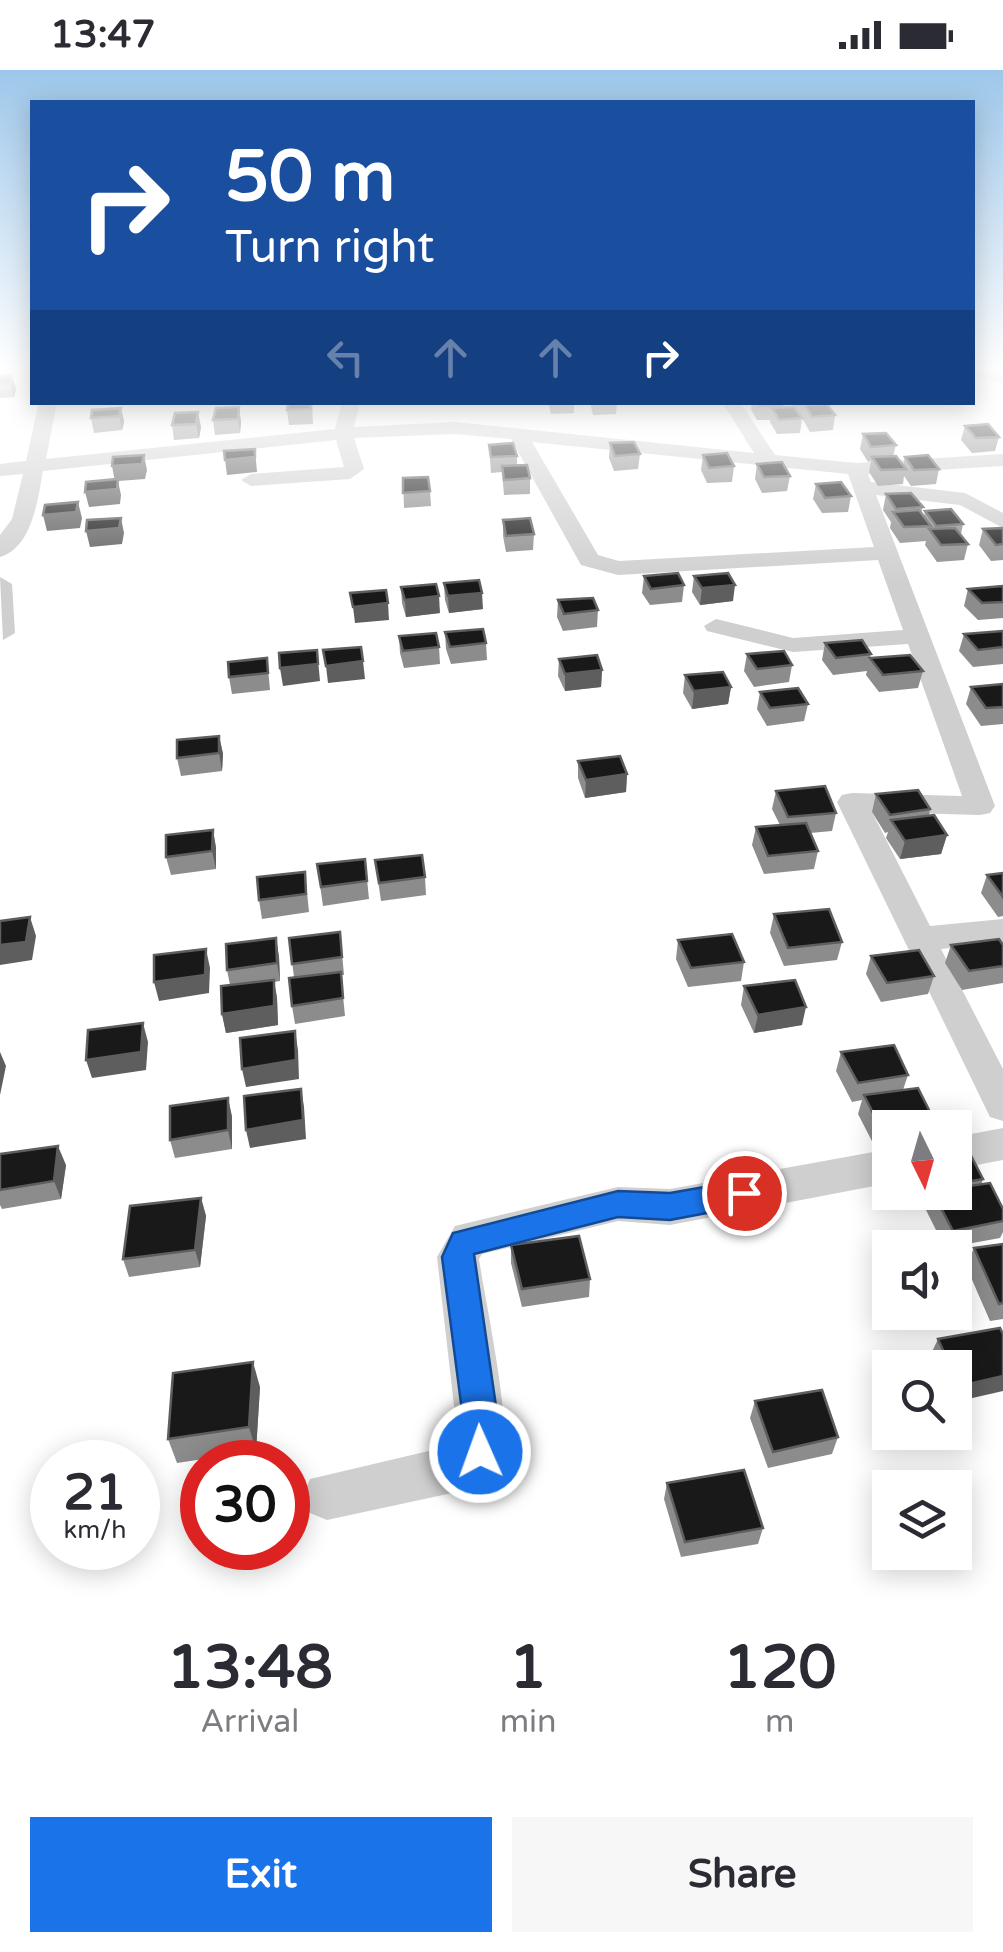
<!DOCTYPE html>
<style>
body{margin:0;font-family:"Varela Round",sans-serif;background:#f7f7f7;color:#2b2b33;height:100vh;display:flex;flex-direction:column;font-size:38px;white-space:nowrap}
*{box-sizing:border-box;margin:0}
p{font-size:32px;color:#7c7c81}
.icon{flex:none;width:55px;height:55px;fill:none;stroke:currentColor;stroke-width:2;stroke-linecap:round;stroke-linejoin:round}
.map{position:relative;height:1532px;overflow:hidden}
.sheet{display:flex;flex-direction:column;background:#fff;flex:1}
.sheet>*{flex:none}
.guide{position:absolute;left:30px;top:30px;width:945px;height:305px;border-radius:0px;box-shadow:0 5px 25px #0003;background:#1a4fa0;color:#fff;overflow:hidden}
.needle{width:65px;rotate:175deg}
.tools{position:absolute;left:872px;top:1040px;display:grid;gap:20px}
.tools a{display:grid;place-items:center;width:100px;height:100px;border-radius:0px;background:#fff;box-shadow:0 5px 25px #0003;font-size:50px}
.speed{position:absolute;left:30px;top:1370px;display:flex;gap:20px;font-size:50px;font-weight:700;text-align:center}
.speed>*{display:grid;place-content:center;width:130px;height:130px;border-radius:50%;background:#fff;box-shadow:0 5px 25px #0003;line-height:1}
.speed small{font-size:25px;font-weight:400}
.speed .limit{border:15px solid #d22;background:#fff;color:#111}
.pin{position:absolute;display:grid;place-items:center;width:85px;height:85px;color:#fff;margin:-42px;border:5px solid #fff;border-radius:50%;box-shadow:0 2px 10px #0007}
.me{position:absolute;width:110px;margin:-55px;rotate:358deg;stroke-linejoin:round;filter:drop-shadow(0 0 8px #0008)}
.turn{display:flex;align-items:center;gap:35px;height:210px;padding:0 30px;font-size:45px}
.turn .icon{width:130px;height:130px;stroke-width:2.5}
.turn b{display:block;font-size:70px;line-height:85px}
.lanes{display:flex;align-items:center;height:95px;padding:0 30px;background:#0003;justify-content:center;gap:50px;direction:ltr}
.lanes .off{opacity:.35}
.eta{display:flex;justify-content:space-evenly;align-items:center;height:170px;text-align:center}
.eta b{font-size:60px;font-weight:700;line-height:70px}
.cta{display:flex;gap:20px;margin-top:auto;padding:20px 30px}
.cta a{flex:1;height:115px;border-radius:0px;background:#1a73e8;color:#fff;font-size:40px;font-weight:700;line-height:115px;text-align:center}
.cta a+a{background:#f7f7f7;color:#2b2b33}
.status{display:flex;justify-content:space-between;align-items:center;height:70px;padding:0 50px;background:#fff;direction:ltr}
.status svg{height:28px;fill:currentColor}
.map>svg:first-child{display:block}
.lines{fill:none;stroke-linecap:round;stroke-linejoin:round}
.minor{fill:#cfcfcf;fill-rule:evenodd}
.wall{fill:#8c8c8c}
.shaded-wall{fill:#5e5e5e}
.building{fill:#191919;stroke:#5e5e5e;stroke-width:2.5}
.route{fill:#1a73e8;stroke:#114b97;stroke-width:2.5}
</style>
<div class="status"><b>13:47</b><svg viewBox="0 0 49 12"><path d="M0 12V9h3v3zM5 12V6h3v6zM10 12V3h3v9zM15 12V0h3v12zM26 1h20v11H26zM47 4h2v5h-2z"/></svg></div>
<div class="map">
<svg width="1003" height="1532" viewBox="0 0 1003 1532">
<rect width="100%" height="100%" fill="#fff"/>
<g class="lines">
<g class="minor">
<path d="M972 300 1003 304V314L972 306Z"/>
<path d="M39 332H57L46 389 335 359 342 332H360L354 357 455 352 754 383 722 332H740L775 385 856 393 1003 384V396L868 404 871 412 965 423 1003 443V458L960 435 876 425 995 736 990 743 980 745 872 742 930 856 1003 849V873L941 879 1003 999V1051L990 1047 837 732 842 725 852 723 962 726 908 574 793 582 707 561 704 556 716 549 793 568 903 560 878 490 618 505 581 495 511 369 455 364 354 368 364 399 350 409 251 416 241 410 251 404 344 397 336 370 43 401C38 429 32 478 0 487V465L12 449 23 404 0 406V394L26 391ZM532 372 848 404 874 477 619 491 598 485Z"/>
<path d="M0 507 12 514 15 563 3 570Z"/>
<path d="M1003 1058V1090L955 1099V1067Z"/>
<path d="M890 1079V1113L670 1155 618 1151 482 1184 479 1189C485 1229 511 1351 503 1383 498 1403 484 1412 466 1420L327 1450 310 1443 303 1426 310 1409 454 1375 458 1371 437 1187 455 1156 618 1117 670 1119Z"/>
</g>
</g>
<g class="wall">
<path d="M12 305 16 319 14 327 0 328V306Z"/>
<path d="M312 332 313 354 289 355 287 340Z"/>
<path d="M548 332H574V343L551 344Z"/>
<path d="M590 332H617L616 344 593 345Z"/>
<path d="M752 332H781L782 337H793V332H825L824 334 835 345 833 360 810 362 802 348 800 363 777 364 770 352V350H757L751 339Z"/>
<path d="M239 337 241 352 240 363 215 365 213 350Z"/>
<path d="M121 338 124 352 122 360 94 363 91 348Z"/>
<path d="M175 343 201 357 199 368 174 370 172 355Z"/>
<path d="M965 356 999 367 995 381 972 383 961 370Z"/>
<path d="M863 364 896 375 893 386 903 395 905 387 939 399 936 414 911 416 904 406 903 414 878 416 869 402 871 391 868 392 860 379Z"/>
<path d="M610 373 640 384 638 399 614 401 609 388Z"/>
<path d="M489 375 517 386V396L530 408V424L504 425 502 402 491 403Z"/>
<path d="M703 385 734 396 732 412 707 413 701 400Z"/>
<path d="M757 394 790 406 787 421 762 423 755 409Z"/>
<path d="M403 408 430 421 431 436 404 438Z"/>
<path d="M816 414 851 426 848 442 822 443 813 429Z"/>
<path d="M886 424 923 437 921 443 924 447 925 441 963 454 961 464 968 474 964 490 937 492 925 475 926 471 900 473 890 458 891 452 883 440Z"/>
<path d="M503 450 534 464 533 480 506 482 503 466Z"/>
<path d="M1003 458V490L991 491 979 475 983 459Z"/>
<path d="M644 506 684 515 682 532 650 535 642 523Z"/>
<path d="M694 506 733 531 700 535 692 522Z"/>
<path d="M444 513 483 539 449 543 445 530Z"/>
<path d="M1003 516V548L978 550 964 536 968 519Z"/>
<path d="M401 517 440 543 406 547 402 533Z"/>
<path d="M558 530 598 540 597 557 563 561 557 547Z"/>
<path d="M1003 561V594L973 597 959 581 964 564Z"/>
<path d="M445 562 486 573 487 590 451 594 446 579Z"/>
<path d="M399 566 439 577 440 594 404 598 400 583Z"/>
<path d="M825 573 871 584 870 588 923 601 918 618 879 622 866 605 867 601 833 605 822 590Z"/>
<path d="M747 584 792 595 789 612 754 617 744 601Z"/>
<path d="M267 588 270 620 232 624 229 607Z"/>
<path d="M559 589 602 600 601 617 565 621 558 606Z"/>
<path d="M685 605 731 617 728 634 692 639 683 623Z"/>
<path d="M1003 614V654L981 656 966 634 971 617Z"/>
<path d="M760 622 808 634 804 651 767 656 757 639Z"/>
<path d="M219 666 223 684 222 701 181 706 177 688Z"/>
<path d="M578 691 627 704 626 722 585 728 578 708Z"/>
<path d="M776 721 836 743 832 761 810 763 818 781 814 799 764 804 752 775 756 757 780 755 772 739Z"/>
<path d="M876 724 930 739 929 746 947 765 941 784 900 789 886 768 888 762 885 763 872 742Z"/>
<path d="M213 760 216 778V799L171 805 166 787Z"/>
<path d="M365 789 369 829 323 836 317 794Z"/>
<path d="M375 790 425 807 426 825 381 831Z"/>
<path d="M305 802 309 842 262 849 259 830Z"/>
<path d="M1003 803V846L998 847 981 823 987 805Z"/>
<path d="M774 844 842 872 837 890 784 896 770 863Z"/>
<path d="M340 862 344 905H341L345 946 295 954 292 936 294 907 289 868Z"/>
<path d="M276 868 279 887 280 911 274 912 277 928 278 955 226 963 222 944 230 915 227 900Z"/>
<path d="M678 870 744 892 741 911 688 917 676 889Z"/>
<path d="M951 875H1003V913L962 920 945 893Z"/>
<path d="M871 886 934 906 928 924 881 932 866 904Z"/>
<path d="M744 916 802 955 754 963 741 935Z"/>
<path d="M841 982 908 1005 903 1020 934 1050 931 1058H890V1075L875 1077 858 1044 862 1030 852 1032 836 1001Z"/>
<path d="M228 1028 232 1047V1079L175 1088 170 1070Z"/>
<path d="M955 1076 983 1109 981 1115 1003 1139V1162L1000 1168 945 1178 926 1140 927 1136 922 1137 914 1122H955Z"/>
<path d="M0 1084 66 1095 61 1129 2 1139 0 1135Z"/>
<path d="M201 1128 206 1146 200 1197 129 1207 123 1189Z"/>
<path d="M1003 1174V1249L990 1251 966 1196 974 1178Z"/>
<path d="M511 1175 590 1209 589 1227 522 1237 511 1193Z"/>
<path d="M1000 1258 955 1332V1298H935L930 1286 938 1269Z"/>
<path d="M260 1317 256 1381 177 1393 168 1369Z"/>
<path d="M755 1331 838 1367 832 1384 768 1398 750 1348Z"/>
<path d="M667 1413 763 1458 758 1474 681 1487 664 1429Z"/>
</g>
<g class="shaded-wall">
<path d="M12 305 16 319 14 327 10 313Z"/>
<path d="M239 337 241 352 240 363 238 349Z"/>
<path d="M121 338 124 352 122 360 119 346Z"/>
<path d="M198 342 201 357 199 368 196 354Z"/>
<path d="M255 379 257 402 227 405 225 390Z"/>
<path d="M144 385 147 400 145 409 118 411 121 425 120 434 89 437 85 422 115 412 112 396Z"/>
<path d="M78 432 82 448 80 458 47 461 43 445Z"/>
<path d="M121 448 124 463 122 474 90 477 86 461Z"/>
<path d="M735 515 733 531 700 535 702 518Z"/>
<path d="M482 523 483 539 449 543 448 526Z"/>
<path d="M439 526 440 543 406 547 405 530Z"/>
<path d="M388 533 389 550 355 553 353 537Z"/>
<path d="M317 580 320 611 283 616 280 598Z"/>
<path d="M363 591 365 609 328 613 326 596Z"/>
<path d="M602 600 601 617 565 621V604Z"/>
<path d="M731 617 728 634 692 639 694 621Z"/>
<path d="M219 666 223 684 222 701 219 683Z"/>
<path d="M627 704 626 722 585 728 586 710Z"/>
<path d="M213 760 216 778V799L212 781Z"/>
<path d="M947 765 941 784 900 789 905 771Z"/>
<path d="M30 847 36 866 32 890 0 895V875Z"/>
<path d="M276 868 279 887 280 911 277 893Z"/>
<path d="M206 879 210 898 209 923 159 931 154 912Z"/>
<path d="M274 910 277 928 278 955 226 963 222 944Z"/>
<path d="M806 937 802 955 754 963 758 945Z"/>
<path d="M143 953 148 972 146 1000 92 1008 86 990Z"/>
<path d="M295 961 298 980 299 1009 246 1017 242 999Z"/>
<path d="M0 982 6 996 0 1025Z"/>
<path d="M301 1019 304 1037 306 1069 250 1078 246 1060Z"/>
<path d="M228 1028 232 1047V1079L228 1060Z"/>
<path d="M58 1076 66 1095 61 1129 54 1111Z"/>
<path d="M201 1128 206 1146 200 1197 195 1180Z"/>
<path d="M253 1292 260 1317 256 1381 249 1357Z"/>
<path d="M1003 1306V1321L955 1332V1325L960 1316Z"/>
</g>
<g class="building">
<path d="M12 305 10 313 0 314V306Z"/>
<path d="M288 332H311V339L287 340Z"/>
<path d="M758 332H781L782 335 759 336Z"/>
<path d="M827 334 835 345 812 347 805 335Z"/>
<path d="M239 337 238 349 213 350 216 338Z"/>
<path d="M794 337 802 348 779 350 772 338Z"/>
<path d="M121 338 119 346 91 348 92 340Z"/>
<path d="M198 342 196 354 172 355 175 343Z"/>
<path d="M988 354 999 367 976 368 965 356Z"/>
<path d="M886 363 896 375 871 377 863 364Z"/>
<path d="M634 372 640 384 615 386 610 373Z"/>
<path d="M513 373 517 386 491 387 489 375Z"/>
<path d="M255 379V387L225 390 224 381Z"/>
<path d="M727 383 734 396 709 398 703 385Z"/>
<path d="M144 385 142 394 112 396 113 387Z"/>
<path d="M928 385 939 399 914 400 905 387Z"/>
<path d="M896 386 906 399 881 400 872 387Z"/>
<path d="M782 392 790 406 764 407 757 394Z"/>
<path d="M527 395 530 408 504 410 502 396Z"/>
<path d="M428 407 430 421 403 423V408Z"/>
<path d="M118 409 117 419 85 422 86 412Z"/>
<path d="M841 412 851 426 825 428 816 414Z"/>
<path d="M911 423 923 437 896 439 886 424Z"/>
<path d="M78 432 76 442 43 445 45 435Z"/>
<path d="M951 439 963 454 936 456 925 441Z"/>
<path d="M919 440 931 456 904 457 893 442Z"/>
<path d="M121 448 119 458 86 461 87 450Z"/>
<path d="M530 448 534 464 506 466 503 450Z"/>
<path d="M955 458 968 474 941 475 929 459Z"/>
<path d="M1003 458V474L996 475 983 459Z"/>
<path d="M678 503 684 515 651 519 644 506Z"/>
<path d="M728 503 735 515 702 518 694 506Z"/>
<path d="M479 510 482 523 448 526 444 513Z"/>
<path d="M436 514 439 526 405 530 401 517Z"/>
<path d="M1003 516V532L982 533 968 519Z"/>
<path d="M386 520 388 533 353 537 350 523Z"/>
<path d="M593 528 598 540 564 544 558 530Z"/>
<path d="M483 559 486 573 450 577 445 562Z"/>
<path d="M1003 561V577L978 580 964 564Z"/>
<path d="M436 563 439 577 403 581 399 566Z"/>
<path d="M862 570 871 584 836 588 825 573Z"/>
<path d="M361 577 363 591 326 596 323 580Z"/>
<path d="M317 580 318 594 280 598 279 583Z"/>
<path d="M784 581 792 595 757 599 747 584Z"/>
<path d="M597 585 602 600 565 604 559 589Z"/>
<path d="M910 585 923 601 883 605 870 588Z"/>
<path d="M267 588 268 603 229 607 228 592Z"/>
<path d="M723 602 731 617 694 621 685 605Z"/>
<path d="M1003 614V637L986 638 971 617Z"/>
<path d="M798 618 808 634 770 638 760 622Z"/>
<path d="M219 666V683L177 688V670Z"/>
<path d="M620 686 627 704 586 710 578 691Z"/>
<path d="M825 716 836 743 788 747 776 721Z"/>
<path d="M918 720 930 739 890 745 876 724Z"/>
<path d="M934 745 947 765 905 771 891 750Z"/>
<path d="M806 753 818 781 768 786 756 757Z"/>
<path d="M213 760 212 781 166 787V765Z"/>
<path d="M422 785 425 807 379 813 375 790Z"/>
<path d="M365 789 367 811 321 817 317 794Z"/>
<path d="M305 802 306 824 259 830 257 807Z"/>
<path d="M1003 803V827L987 805Z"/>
<path d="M829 839 842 872 788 878 774 844Z"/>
<path d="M30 847 26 872 0 875V851Z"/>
<path d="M340 862 342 887 292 894 289 868Z"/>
<path d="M732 864 744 892 691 898 678 870Z"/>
<path d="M276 868 277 893 227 900 226 874Z"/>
<path d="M999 869 1003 875V896L969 901 951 875Z"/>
<path d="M206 879 205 905 154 912V885Z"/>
<path d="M919 880 934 906 887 913 871 886Z"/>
<path d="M341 902 343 928 292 936 289 908Z"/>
<path d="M274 910V936L222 944 221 916Z"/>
<path d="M795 910 806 937 758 945 744 916Z"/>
<path d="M143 953 141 982 86 990 88 960Z"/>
<path d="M295 961 296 990 242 999 240 968Z"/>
<path d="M894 975 908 1005 858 1013 841 982Z"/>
<path d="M918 1018 934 1050 881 1059 864 1025Z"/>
<path d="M301 1019 303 1050 246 1060 244 1026Z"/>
<path d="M228 1028V1060L170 1070V1036Z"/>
<path d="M965 1074 983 1109 955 1114V1076Z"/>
<path d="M58 1076 54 1111 0 1120V1084Z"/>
<path d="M990 1113 1003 1139V1151L953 1161 933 1122H955V1118Z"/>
<path d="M201 1128 195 1180 123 1189 130 1136Z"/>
<path d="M579 1166 590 1209 522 1219 511 1175Z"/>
<path d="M1003 1174V1233L999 1234 974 1178Z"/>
<path d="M1000 1258 1003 1264V1306L960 1316 955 1305V1298H951L938 1269Z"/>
<path d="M253 1292 249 1357 168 1369 173 1303Z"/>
<path d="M822 1320 838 1367 773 1382 755 1331Z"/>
<path d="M744 1400 763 1458 685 1472 667 1413Z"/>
</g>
<linearGradient id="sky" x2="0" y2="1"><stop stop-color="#9dc7ea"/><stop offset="0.58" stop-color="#fff"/><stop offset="1" stop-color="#fff" stop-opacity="0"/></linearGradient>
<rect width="1003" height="515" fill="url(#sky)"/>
<path class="route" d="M744 1110 754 1114 759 1123 754 1132 744 1136 670 1150 618 1147 474 1184 500 1364 492 1394 480 1399 467 1394 462 1382 465 1364 442 1187 453 1163 618 1121 670 1123Z"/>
</svg>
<div class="tools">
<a><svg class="needle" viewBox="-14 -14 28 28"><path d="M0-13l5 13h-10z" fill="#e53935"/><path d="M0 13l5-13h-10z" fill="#7c7c81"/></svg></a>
<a><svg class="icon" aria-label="sound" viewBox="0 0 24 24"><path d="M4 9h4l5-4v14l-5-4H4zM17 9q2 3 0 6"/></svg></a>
<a><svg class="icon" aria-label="search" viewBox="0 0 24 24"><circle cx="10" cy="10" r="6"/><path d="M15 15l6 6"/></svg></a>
<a><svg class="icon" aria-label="layers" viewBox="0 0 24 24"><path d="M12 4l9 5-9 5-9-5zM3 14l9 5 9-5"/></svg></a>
</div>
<div class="speed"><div>21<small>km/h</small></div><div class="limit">30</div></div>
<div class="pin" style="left:744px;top:1123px;background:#d93025"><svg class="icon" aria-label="arrive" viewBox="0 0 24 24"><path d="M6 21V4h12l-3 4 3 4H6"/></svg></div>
<svg class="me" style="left:480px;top:1382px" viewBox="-20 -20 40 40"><circle r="17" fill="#1a73e8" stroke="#fff" stroke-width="3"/><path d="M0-11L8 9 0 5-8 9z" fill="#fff"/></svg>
<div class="guide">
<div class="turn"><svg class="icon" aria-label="right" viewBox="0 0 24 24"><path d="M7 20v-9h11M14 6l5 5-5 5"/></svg><div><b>50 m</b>Turn right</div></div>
<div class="lanes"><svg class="icon off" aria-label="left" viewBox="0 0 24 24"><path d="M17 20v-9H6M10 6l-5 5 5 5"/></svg><svg class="icon off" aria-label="ahead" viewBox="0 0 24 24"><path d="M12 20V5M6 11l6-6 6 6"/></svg><svg class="icon off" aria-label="ahead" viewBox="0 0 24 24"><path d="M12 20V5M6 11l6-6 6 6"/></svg><svg class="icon" aria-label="right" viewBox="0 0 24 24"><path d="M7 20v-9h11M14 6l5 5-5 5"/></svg></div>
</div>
</div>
<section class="sheet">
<div class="eta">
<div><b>13:48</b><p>Arrival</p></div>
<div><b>1</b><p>min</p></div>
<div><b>120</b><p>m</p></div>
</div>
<div class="cta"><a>Exit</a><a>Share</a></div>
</section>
